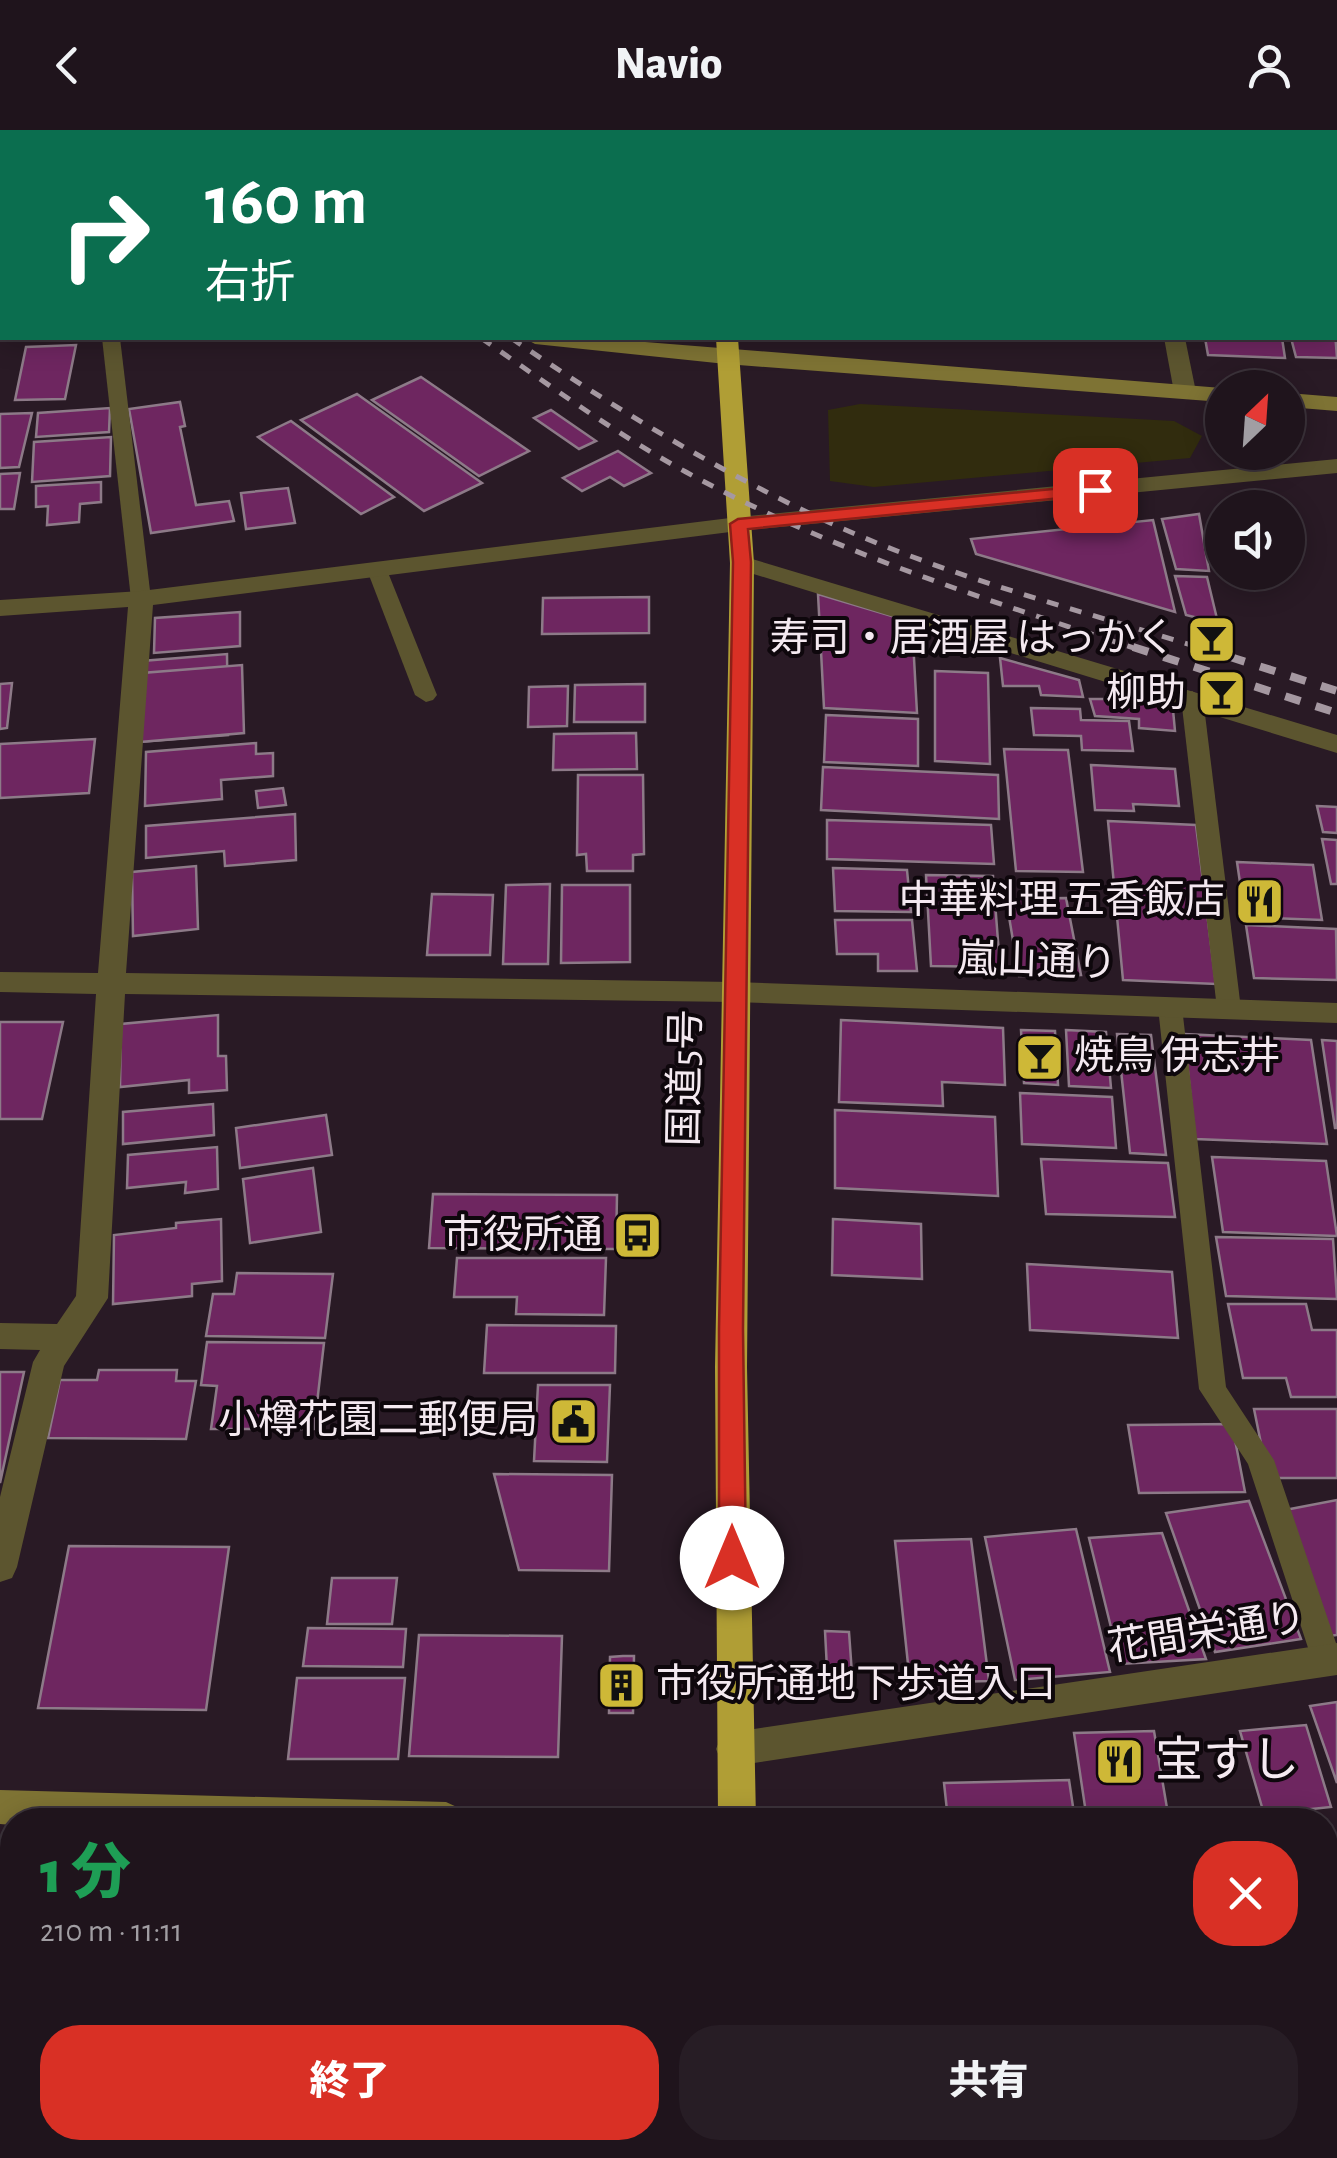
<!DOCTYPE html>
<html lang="ja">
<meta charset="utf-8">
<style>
body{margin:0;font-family:"Alegreya Sans","Noto Sans JP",sans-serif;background:#271d25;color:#f1f3f6;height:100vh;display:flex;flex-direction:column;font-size:38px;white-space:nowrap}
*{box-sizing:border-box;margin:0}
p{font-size:32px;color:#a19ea3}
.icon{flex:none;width:55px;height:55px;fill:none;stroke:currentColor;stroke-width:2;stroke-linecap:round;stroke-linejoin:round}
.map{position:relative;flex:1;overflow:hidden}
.side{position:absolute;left:0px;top:1678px;width:1338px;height:352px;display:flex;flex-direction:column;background:#1f141c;border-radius:40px 40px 0 0;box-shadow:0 5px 25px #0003,0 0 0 2px #3c333b}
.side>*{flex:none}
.guide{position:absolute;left:0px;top:0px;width:1338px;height:210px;box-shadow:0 5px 25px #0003,0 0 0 2px #3c333b;background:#0b6e4f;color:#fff;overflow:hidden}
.needle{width:65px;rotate:25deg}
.buttons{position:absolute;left:1205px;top:240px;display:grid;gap:20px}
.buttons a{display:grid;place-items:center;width:100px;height:100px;border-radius:50%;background:#1f141c;box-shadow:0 5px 25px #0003,0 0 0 2px #3c333b;font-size:50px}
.pin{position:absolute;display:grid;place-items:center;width:85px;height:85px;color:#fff;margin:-42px;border-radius:20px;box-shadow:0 5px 15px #0006}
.me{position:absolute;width:110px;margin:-55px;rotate:0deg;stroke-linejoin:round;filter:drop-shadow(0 0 8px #0008)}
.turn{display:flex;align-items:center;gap:35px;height:210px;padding:0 40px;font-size:45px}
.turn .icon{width:130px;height:130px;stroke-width:2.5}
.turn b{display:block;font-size:70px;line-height:85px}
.round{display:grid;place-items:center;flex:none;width:105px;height:105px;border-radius:40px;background:#271d25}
.headline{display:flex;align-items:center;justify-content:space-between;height:170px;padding:0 40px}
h1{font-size:60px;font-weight:800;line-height:75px;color:#1e9e55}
.button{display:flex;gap:20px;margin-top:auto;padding:20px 40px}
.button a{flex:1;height:115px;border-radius:40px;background:#d93025;color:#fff;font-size:40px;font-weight:800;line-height:115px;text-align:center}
.button a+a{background:#271d25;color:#f1f3f6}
header{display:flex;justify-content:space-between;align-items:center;height:130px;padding:0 40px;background:#1f141c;font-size:45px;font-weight:800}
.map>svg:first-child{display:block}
.green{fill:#312c0e}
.building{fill:#6e2660;stroke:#8d7a88;stroke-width:2.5}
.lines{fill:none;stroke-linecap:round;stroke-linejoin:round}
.lane{fill:#5c552f;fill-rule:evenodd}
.street{fill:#5c552f;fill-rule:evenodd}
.secondary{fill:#7e7334;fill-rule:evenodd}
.highway{fill:#b09e35;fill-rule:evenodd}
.rail-far1{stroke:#a598a1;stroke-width:5;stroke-dasharray:12 12;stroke-linecap:butt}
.rail{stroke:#a598a1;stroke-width:8;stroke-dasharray:16 16;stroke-linecap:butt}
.route{fill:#d93025;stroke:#8d1f18;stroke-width:2.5}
.labels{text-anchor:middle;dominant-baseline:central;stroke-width:8;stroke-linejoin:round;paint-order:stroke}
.poi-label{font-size:40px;fill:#f4e9f0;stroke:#0e070c;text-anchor:end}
.street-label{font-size:40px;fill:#f4e9f0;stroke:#0e070c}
.near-poi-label{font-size:48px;fill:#f4e9f0;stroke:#0e070c;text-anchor:start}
</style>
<header><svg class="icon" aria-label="back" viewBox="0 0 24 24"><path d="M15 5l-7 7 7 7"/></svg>Navio<svg class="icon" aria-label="person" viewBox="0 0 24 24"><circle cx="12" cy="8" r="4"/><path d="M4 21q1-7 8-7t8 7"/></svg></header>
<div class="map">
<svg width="1337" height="2028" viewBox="0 0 1337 2028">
<rect width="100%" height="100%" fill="#291a25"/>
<path class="green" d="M860 274 1174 291 1202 306 1190 328 874 357 830 351 828 280Z"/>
<g class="building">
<path d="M1335 202 1337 228 1296 227 1291 208H1335Z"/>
<path d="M1205 208H1282L1285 228 1208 225Z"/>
<path d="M76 215 65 269 15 270 26 217Z"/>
<path d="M421 247 529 321 479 346 372 270Z"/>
<path d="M357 264 482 353 424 381 301 290Z"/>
<path d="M180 272 185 296 180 297 196 375 229 371 234 391 151 403 129 279Z"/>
<path d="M110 278 109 302 36 307 38 283Z"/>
<path d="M551 280 596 311 579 319 534 288Z"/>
<path d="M32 283 19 337 0 338V284Z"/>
<path d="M291 291 394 367 361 384 258 307Z"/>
<path d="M111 307 110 346 32 352 34 312Z"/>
<path d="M618 321 651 343 624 356 610 347 582 361 563 348Z"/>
<path d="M20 343 14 379H0V344Z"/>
<path d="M101 352V372L80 374 79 392 47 395 48 376 36 377V356Z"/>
<path d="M288 358 295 393 246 399 241 363Z"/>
<path d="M1199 384 1209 441 1176 439 1162 389Z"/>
<path d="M1153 390 1175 482 976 424 971 409Z"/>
<path d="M1175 446 1207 447 1218 493 1186 485Z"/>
<path d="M818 464 912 492 917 583 824 578Z"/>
<path d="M649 467V503L542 504 543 468Z"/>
<path d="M240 482V516L154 523 155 488Z"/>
<path d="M227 524 228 605 140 612 142 531Z"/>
<path d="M1000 528 1079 550 1083 567 1041 565 1039 556H1003Z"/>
<path d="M242 535 244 603 140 612 142 543Z"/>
<path d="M935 541 988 543 990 634 935 631Z"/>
<path d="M12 553 7 598 0 599V554Z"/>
<path d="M645 554V592H574L575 555Z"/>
<path d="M568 556 567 596 528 597 529 557Z"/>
<path d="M1090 569H1141L1173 580 1175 601 1139 598V589L1095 586Z"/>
<path d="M1031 578 1080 579 1081 590 1129 591 1133 621 1082 620 1081 606 1034 605Z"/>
<path d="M826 585 918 589V636L824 632Z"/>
<path d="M636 603 637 639 553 640 554 604Z"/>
<path d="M95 609 89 663 0 668V614Z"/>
<path d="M256 613V624L273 623V646L221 650 222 669 145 676 146 622Z"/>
<path d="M1004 619 1068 620 1083 742 1016 741Z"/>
<path d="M1091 635 1175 639 1179 676 1133 674 1134 681 1095 680Z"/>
<path d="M823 637 998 645 999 689 821 680Z"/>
<path d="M578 645H643L644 724 633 725V741H587L586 724 577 725Z"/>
<path d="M283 658 286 675 258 678 256 661Z"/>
<path d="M1317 676 1337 677V703L1323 702Z"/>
<path d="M295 684 296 730 225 736 224 721 146 728V696Z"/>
<path d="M827 690 991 695 994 734 827 729Z"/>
<path d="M1108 691 1196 695 1216 854 1123 850Z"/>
<path d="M1322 709 1337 710V754H1331Z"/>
<path d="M1237 732 1313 735 1322 790 1245 787Z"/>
<path d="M196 736 198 799 133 806 132 742Z"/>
<path d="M833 738 907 740 911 782 835 781Z"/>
<path d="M926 745 993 746 1000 837 931 836Z"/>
<path d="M550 754 548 834H503L506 755Z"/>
<path d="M562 755H630V832L561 833Z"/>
<path d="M432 764 493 765 490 825H427Z"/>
<path d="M1066 768 1081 845 1019 846 1006 769Z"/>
<path d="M835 790H912L917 841H878V824H837Z"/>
<path d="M1246 795 1336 799 1337 850 1254 848Z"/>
<path d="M218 885V926H226L227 960 189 963V950L120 957 121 894Z"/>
<path d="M841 890 1003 898 1005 955 942 952 943 976 839 972Z"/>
<path d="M0 892H63L42 989H0Z"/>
<path d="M1021 900 1055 901 1058 955 1024 953Z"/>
<path d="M1066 900 1106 902 1111 958 1069 956Z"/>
<path d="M1117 904 1151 905 1166 1025 1130 1023Z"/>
<path d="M1184 904 1311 910 1327 1014 1195 1009Z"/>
<path d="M1322 910 1337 911V998H1335Z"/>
<path d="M1020 963 1112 967 1116 1018 1022 1014Z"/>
<path d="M213 974 214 1005 123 1014V982Z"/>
<path d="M835 980 995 987 998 1066 835 1058Z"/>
<path d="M326 985 332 1025 240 1038 236 998Z"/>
<path d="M217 1017 218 1059 185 1063 186 1052 127 1058 128 1025Z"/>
<path d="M1212 1027 1326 1031 1337 1106 1223 1102Z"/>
<path d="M1041 1029 1168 1033 1175 1087 1046 1084Z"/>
<path d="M313 1038 321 1102 250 1113 243 1049Z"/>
<path d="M433 1064 617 1065 616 1119 429 1118Z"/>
<path d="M221 1089 222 1151 192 1154V1166L113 1174 114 1105 176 1098V1093Z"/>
<path d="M833 1089 921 1094 922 1149 832 1145Z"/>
<path d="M1216 1107 1333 1109 1337 1169 1226 1166Z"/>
<path d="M457 1128H606L604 1185 516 1184 517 1167H454Z"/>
<path d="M1027 1134 1172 1142 1178 1208 1030 1200Z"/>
<path d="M237 1143 333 1144 325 1208 206 1206 213 1164H234Z"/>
<path d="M1228 1174H1306L1312 1200H1337V1267H1291L1286 1248H1243Z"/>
<path d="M487 1195 616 1196 615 1243H484Z"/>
<path d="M207 1212 324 1213 314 1299H211L217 1256 201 1255Z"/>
<path d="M99 1240H177L176 1251H196L186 1309 48 1308 60 1250H97Z"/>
<path d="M0 1242H24L0 1353Z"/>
<path d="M538 1255H610L607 1332 534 1331Z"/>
<path d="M1254 1279H1337V1348H1268Z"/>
<path d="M1232 1294 1245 1362 1139 1363 1128 1295Z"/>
<path d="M494 1344 612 1345 609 1441 519 1440Z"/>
<path d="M1337 1370V1505L1329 1506 1285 1380Z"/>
<path d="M1249 1371 1301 1509 1215 1522 1166 1383Z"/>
<path d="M1076 1399 1110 1542 1015 1550 985 1407Z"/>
<path d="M1162 1403 1206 1529 1120 1534 1089 1408Z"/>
<path d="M971 1409 989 1551 910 1553 895 1411Z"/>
<path d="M69 1416 229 1417 206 1580 38 1578Z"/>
<path d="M332 1448H397L392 1494H327Z"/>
<path d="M308 1498 406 1499 403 1537 303 1536Z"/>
<path d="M825 1501 849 1502 853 1558H828Z"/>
<path d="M419 1505 562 1506 558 1627 409 1626Z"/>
<path d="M623 1526H634L633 1583H609L610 1527Z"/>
<path d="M297 1548H405L398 1629H288Z"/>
<path d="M1337 1572V1653L1310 1576Z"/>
<path d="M1306 1595 1331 1677 1264 1684 1240 1601Z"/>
<path d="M1154 1601 1169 1690H1087L1074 1603Z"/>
<path d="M1069 1650 1075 1690H948L944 1653Z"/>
<path d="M1325 1710 1337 1772V1795H1325Z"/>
<path d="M0 1747H12V1842L0 1841Z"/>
<rect x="0" y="1913" width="12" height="76"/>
<path d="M0 2009H12V2018H79L77 2028H0Z"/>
<path d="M108 2018H187L185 2028H106Z"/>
<path d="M207 2018H277L276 2028H205Z"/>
<path d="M299 2019 547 2025 298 2028Z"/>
<path d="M1200 2022 1310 2025 1311 2028H1200Z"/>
</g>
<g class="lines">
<g class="lane">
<path d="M102 208H120L151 469 141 475 131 469Z"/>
<path d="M377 434 387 440 437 565 433 570 426 572 415 565 367 440Z"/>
<path d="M1192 561 1203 568 1241 879 1229 888 1217 879 1181 568Z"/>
<path d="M1170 868 1182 877 1226 1257 1274 1330 1337 1516V1540L1327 1543 1317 1539 1312 1530 1248 1334 1199 1259 1158 877Z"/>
<path d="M1325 1850 1337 1856V1950L1325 1945Z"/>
</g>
<g class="street">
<path d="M1122 0H1142V2H1123Z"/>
<path d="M1164 208H1185L1196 262 1193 267 1185 269 1174 262Z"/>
<path d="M1337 329V343L738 401 153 475 126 843 734 852 1337 873V893L734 872 125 864 108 1168 64 1236 17 1437 12 1448 0 1452V1367L33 1232 40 1220 0 1219V1193L57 1194 76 1166 96 864 0 862V842L98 843 128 477 0 486V470L141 461 738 387Z"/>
<path d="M742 426 1337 605V623L734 438 730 433 734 428Z"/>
<path d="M1337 1513V1545L734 1636 721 1631 716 1619 721 1607 734 1602Z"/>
<rect x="1325" y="1799" width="12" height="38"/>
</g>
<g class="secondary">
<rect x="0" y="146" width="2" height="13"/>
<path d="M524 208H595L1222 258V272L726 234 535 214Z"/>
<path d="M1288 263 1337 267V281L1288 277Z"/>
<path d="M0 1660 446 1672 459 1678 465 1690H12V1695L0 1694Z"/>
</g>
<g class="highway">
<path d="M721 0H741V2H722Z"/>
<path d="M716 208H738L754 433 747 1237 756 1690H718L715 1237 730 433Z"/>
<rect x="719" y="2018" width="40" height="10"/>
</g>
<g class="rail-far1">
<path d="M481 208C548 254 614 303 686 342 828 420 987 470 1140 520"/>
<path d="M511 208C611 276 716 340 826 391 947 447 1080 480 1207 520"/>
</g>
<g class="rail">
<path d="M1133 517 1337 583"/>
<path d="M1199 517 1337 561"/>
</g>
</g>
<path class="route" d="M1095 355 1101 356V364L748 399 751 432 743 1199 746 1428 742 1436 732 1439 723 1436 719 1428V1199L733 432 730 394 738 389Z"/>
<defs>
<symbol id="bar-square" viewBox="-11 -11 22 22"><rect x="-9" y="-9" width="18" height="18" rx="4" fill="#ceb837" stroke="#0e070c"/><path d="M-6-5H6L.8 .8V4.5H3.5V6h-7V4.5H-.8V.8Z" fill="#111"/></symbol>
<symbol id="restaurant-square" viewBox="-11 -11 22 22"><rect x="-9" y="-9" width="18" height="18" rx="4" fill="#ceb837" stroke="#0e070c"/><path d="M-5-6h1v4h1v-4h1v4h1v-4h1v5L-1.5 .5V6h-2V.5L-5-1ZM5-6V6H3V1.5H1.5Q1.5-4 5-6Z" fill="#111"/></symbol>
<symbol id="bus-square" viewBox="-11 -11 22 22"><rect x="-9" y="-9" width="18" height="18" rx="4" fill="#ceb837" stroke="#0e070c"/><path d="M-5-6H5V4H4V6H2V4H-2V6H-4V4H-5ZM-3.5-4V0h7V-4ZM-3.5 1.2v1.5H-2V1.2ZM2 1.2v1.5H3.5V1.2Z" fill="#111"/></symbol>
<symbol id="civic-square" viewBox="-11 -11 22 22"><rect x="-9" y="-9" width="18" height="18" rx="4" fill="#ceb837" stroke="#0e070c"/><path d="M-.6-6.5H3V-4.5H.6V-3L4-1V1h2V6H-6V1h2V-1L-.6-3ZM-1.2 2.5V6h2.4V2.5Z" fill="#111"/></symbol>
<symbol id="building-square" viewBox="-11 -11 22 22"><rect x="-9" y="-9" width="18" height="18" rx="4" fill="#ceb837" stroke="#0e070c"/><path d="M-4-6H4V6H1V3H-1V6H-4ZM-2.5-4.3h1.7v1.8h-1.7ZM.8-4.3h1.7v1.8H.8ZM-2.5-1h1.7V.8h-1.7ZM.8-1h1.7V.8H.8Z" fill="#111"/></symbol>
</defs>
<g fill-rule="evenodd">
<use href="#bar-square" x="1184" y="482" width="55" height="55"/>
<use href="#bar-square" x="1194" y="536" width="55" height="55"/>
<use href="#restaurant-square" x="1232" y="744" width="55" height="55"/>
<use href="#bar-square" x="1012" y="900" width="55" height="55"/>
<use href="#bus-square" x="610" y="1078" width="55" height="55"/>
<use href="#civic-square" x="546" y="1264" width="55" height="55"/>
<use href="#building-square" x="594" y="1528" width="55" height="55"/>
<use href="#restaurant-square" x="1092" y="1604" width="55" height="55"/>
</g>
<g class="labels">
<g class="poi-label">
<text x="1176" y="509">寿司・居酒屋 はっかく</text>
<text x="1186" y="564">柳助</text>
<text x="1225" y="771">中華料理 五香飯店</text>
<text x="1074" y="927" text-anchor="start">焼鳥 伊志井</text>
<text x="603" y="1106">市役所通</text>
<text x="538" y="1291">小樽花園二郵便局</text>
<text x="656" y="1555" text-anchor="start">市役所通地下歩道入口</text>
</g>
<g class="street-label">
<text transform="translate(1037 832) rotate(2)">嵐山通り</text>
<text transform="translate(686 948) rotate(-89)">国道5号</text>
<text transform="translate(1207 1503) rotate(-9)">花間栄通り</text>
</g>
<g class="near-poi-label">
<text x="1155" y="1632">宝すし</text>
</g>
</g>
</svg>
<div class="buttons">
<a><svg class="needle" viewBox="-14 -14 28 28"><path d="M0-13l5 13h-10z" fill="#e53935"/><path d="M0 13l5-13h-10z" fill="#a19ea3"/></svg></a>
<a><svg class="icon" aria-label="sound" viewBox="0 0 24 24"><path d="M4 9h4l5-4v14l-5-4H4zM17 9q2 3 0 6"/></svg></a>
</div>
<div class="pin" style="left:1095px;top:360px;background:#d93025"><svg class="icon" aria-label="arrive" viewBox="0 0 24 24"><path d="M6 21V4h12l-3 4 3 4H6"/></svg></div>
<svg class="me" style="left:732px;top:1428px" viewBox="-20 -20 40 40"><circle r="19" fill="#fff"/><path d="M0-13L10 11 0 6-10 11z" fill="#d93025"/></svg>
<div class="guide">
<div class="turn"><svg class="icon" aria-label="right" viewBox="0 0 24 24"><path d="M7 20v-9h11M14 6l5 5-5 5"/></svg><div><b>160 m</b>右折</div></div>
</div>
<section class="side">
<div class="headline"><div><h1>1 分</h1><p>210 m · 11:11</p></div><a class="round" style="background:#d93025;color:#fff"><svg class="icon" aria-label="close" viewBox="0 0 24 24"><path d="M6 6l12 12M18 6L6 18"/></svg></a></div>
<div class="button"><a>終了</a><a>共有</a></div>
</section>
</div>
